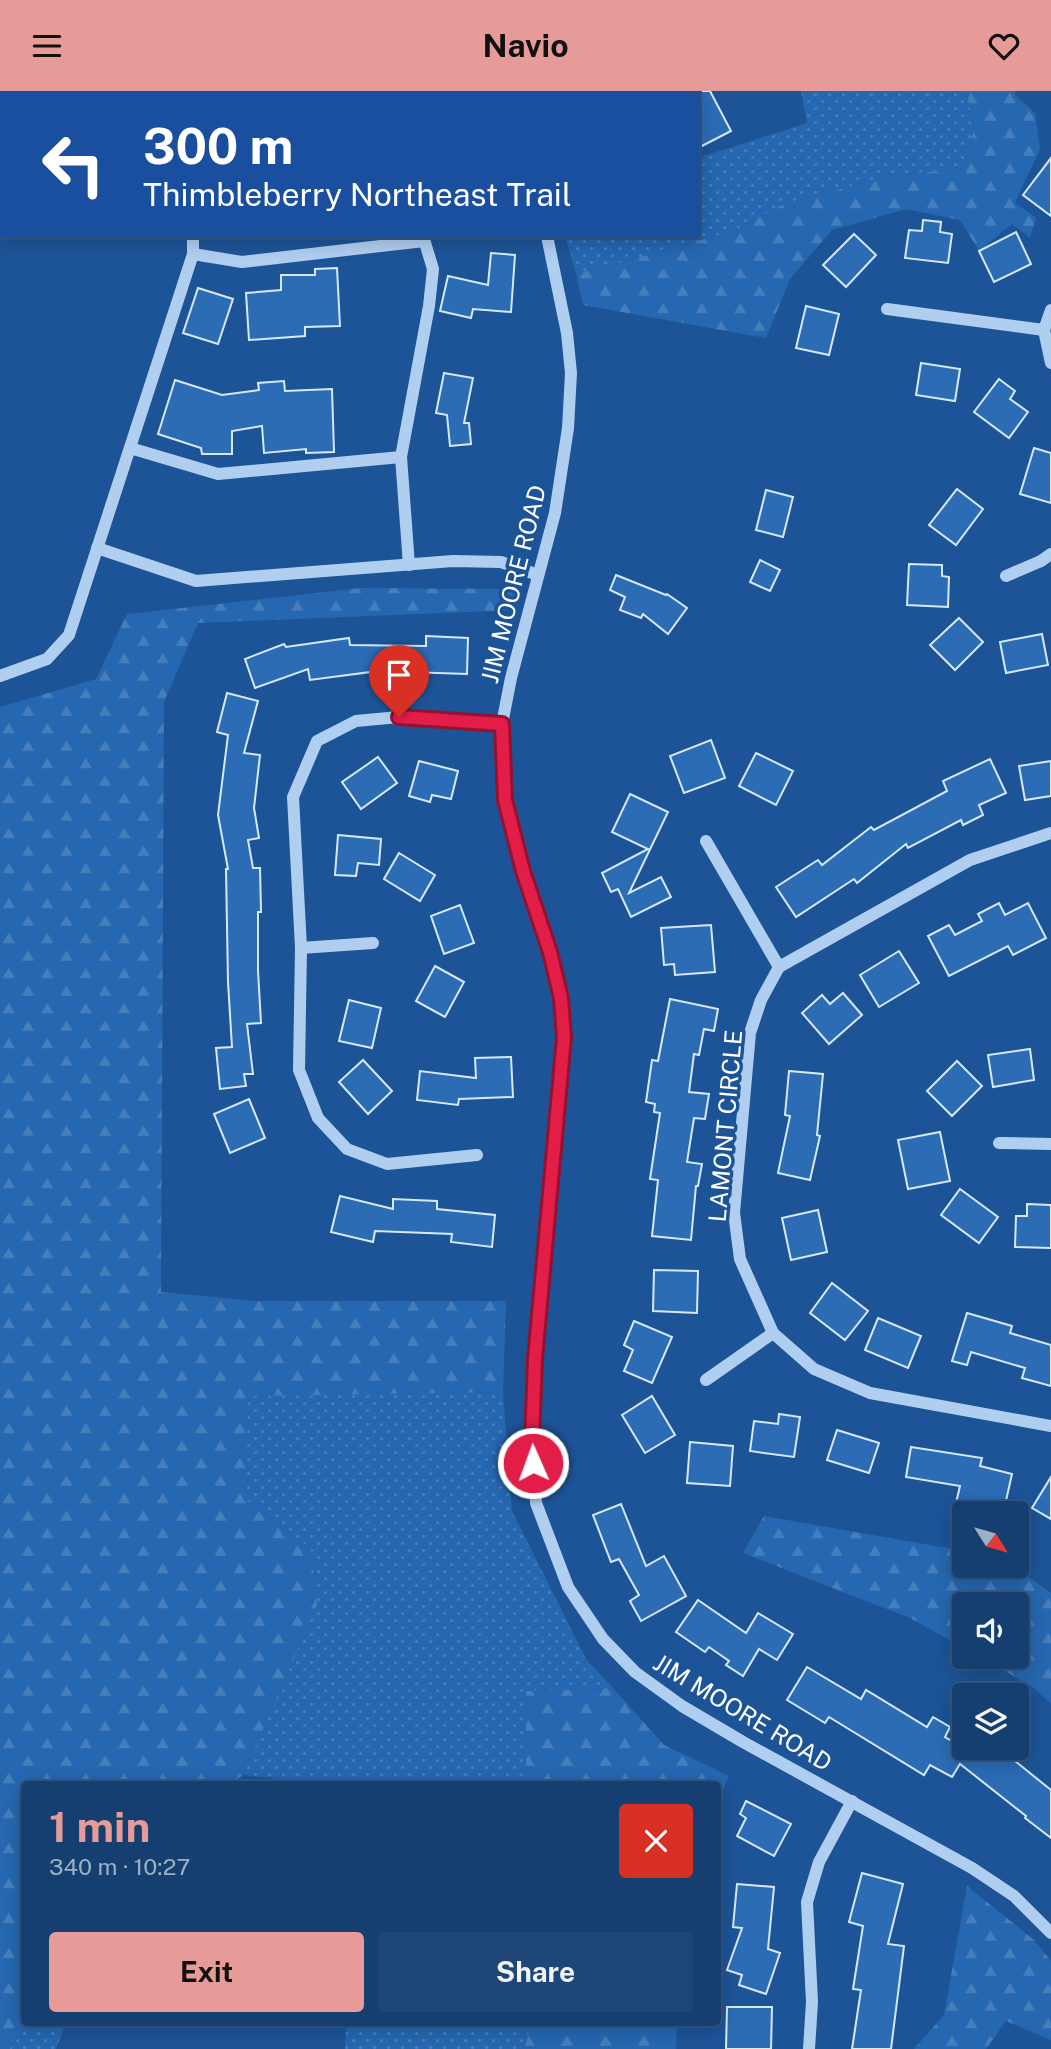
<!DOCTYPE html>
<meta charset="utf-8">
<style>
body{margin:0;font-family:"Public Sans",sans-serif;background:#1e4676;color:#f1f3f6;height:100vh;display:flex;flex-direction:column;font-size:26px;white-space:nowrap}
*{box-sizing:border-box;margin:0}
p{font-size:23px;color:#9dafc3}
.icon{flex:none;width:38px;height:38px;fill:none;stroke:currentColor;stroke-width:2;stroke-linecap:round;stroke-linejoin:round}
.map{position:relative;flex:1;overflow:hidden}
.sheet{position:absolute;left:21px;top:1690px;width:700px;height:245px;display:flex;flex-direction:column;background:#153f71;border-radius:7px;box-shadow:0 4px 18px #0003,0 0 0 2px #345884}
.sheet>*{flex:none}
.guide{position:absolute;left:0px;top:0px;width:700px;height:147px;box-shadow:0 4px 18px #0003,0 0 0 2px #345884;background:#1a4fa0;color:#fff;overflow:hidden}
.needle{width:46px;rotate:127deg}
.controls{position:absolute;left:952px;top:1410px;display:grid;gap:14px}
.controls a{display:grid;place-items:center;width:77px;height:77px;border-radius:7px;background:#153f71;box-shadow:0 4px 18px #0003,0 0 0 2px #345884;font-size:35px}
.pin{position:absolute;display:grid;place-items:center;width:60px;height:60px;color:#fff;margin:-72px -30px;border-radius:50% 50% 50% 0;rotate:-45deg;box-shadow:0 0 7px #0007}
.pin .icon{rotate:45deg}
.me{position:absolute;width:77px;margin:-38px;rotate:358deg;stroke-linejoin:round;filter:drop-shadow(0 0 5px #0008)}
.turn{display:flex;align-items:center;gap:24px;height:147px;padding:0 28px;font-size:32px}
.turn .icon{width:91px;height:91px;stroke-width:2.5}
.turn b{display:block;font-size:49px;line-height:60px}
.round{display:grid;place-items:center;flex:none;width:74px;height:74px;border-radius:7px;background:#1e4676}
.summary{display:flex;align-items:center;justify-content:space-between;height:119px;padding:0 28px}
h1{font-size:42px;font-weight:700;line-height:52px;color:#e69b98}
.action{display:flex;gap:14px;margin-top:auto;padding:14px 28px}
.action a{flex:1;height:80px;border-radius:7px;background:#e69b98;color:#111;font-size:28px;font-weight:700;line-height:80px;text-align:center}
.action a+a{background:#1e4676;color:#f1f3f6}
header{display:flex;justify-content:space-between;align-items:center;height:91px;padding:0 28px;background:#e69b98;color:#111;font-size:32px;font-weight:700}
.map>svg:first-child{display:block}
.grass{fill:url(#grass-dots)}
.forest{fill:url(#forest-firs)}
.building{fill:#2b6cb5;stroke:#d7e8fb;stroke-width:2}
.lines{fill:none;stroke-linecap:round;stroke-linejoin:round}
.minor{stroke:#b0cef0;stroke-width:12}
.route-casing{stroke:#92132f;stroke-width:18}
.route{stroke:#e11d48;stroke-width:12}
.labels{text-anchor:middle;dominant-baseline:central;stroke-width:7;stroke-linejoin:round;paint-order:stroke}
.street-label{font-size:24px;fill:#fff;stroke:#1c5497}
</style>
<header><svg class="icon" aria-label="menu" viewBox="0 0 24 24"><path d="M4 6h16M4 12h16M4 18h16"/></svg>Navio<svg class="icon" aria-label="heart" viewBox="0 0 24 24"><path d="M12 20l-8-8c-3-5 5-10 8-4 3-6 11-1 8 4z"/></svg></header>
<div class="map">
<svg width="1051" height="1958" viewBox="0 0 1051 1958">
<defs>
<pattern id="grass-dots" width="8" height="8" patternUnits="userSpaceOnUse" patternTransform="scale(1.75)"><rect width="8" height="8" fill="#2567b0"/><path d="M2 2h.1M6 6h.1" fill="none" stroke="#467ebc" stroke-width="1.8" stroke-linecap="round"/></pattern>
<pattern id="forest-firs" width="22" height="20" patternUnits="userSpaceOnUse" patternTransform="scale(1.75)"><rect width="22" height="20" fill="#2567b0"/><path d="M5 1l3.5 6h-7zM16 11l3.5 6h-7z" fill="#467ebc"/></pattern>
</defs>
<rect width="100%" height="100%" fill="#1c5497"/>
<g class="grass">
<path d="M801 0H966L974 37 964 78 893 84 784 113 734 140 593 179 576 182 565 145H698V67L807 32Z"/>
<path d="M503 1301 512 1420 586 1568 613 1597 526 1600V1694H333L243 1684 268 1623 311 1458 246 1409 247 1304Z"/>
<path d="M31 1932H66L56 1958H9Z"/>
<path d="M346 1932H532L524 1958H345Z"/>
</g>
<g class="forest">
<path d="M966 0H1015V4L1035 22 1040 58 1015 112 1036 127 1030 147 1012 133 979 160 960 129 906 118 832 139 790 188 766 247 583 214 576 182 593 179 734 140 784 113 893 84 964 78 974 37Z"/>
<path d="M361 497 519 498 514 519 198 532 164 611 161 1201 257 1210H506L503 1301 248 1305 246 1409 311 1458 317 1514 243 1684 229 1694H24V1932H31L9 1958H0V616L96 588 127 523Z"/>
<path d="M764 1425 964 1460V1475H1013L1051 1502V1613L1033 1596 980 1566H1017V1514H964V1557L910 1527 743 1462Z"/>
<path d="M613 1597 664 1654 729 1685 718 1711V1694H526V1600Z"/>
<path d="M967 1795 1034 1849 1051 1870V1949L1006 1930 986 1958H914L944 1924Z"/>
<path d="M532 1932H677L676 1958H524Z"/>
</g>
<g class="building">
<path d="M698 0H710L731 40 698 57Z"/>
<path d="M1051 67V125L1023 104Z"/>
<path d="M923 129 941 131 940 141 952 143 948 172 905 167 909 139 922 140Z"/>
<path d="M1016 141 1031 173 994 191 979 160Z"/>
<path d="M854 143 876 164 846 196 823 174Z"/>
<path d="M491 162 515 164 511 221 473 218 471 227 440 220 448 185 488 194Z"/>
<path d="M337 177 340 235 305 236V245L249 249 246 202 281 199V184H315V178Z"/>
<path d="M198 197 233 208 218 253 183 242Z"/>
<path d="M806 215 839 223 829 264 796 257Z"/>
<path d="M921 272 960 278 955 310 916 304Z"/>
<path d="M444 282 473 287 464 332H469L471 353 450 355 447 324 436 322Z"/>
<path d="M999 288 1015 300 1010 308 1028 321 1009 347 974 321Z"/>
<path d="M175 289 222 304 259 299 258 292 284 290 285 300 332 298 334 361 306 362V358L264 362 262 335 232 340V363H202L201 357 158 343Z"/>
<path d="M1034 357 1051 362V412L1020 403Z"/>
<path d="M957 398 983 418 956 454 929 434Z"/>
<path d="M766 399 793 406 783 446 756 439Z"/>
<path d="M760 469 780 479 770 500 750 491Z"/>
<path d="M909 473 942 474V485L949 486 948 516 907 514Z"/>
<path d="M616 484 666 504 667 503 687 517 668 543 643 523 641 527 620 519 625 506 610 499Z"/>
<path d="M959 527 983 551 955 579 930 554Z"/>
<path d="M1042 543 1048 574 1006 582 1000 551Z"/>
<path d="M426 545 468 547 467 583 408 581V586H371V581L310 589 308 578 255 597 245 568 284 553 286 556 349 547 350 554 426 555Z"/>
<path d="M227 602 258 610 244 662 260 664 254 717 259 747 248 749 253 777H260L261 821H258V879L261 932 247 933 253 983H244L246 995 220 998 216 957 232 956 228 891 226 778H228L218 724 228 644 217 641Z"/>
<path d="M711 649 725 687 684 702 670 665Z"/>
<path d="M756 662 793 680 776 714 739 695Z"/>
<path d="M378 666 397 692 361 718 342 691Z"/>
<path d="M990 668 1006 702 979 714 983 724 963 734 961 729 908 757 906 753 857 792 854 788 796 826 776 796 818 769 822 774 871 736 874 739 947 700 943 690Z"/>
<path d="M419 670 458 680 451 708 432 704 430 711 409 705Z"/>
<path d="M1051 670V705L1025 709 1019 675Z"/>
<path d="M630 703 668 721 629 802 661 786 671 806 631 826 618 798 611 801 602 782 648 758 612 741Z"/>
<path d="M338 744 381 748 379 774 358 772 356 785 335 784Z"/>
<path d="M399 762 435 784 420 810 384 788Z"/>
<path d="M999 812 1005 824 1028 812 1046 847 1013 864 1008 855 949 885 928 845 949 834 955 844 982 830 978 823Z"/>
<path d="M460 814 474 852 444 863 431 825Z"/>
<path d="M711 834 715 881 675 884 674 873 664 874 661 837Z"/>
<path d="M899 860 919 892 879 916 860 884Z"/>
<path d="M435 875 464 891 445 926 416 910Z"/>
<path d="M843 902 862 924 829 953 802 922 822 904 830 913Z"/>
<path d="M670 908 718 918 714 940 704 938 699 964 694 963 689 1001 709 1003 705 1028 694 1027 687 1071 702 1073 698 1095H696L691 1149 652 1145 658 1089 650 1088 660 1022 654 1021 655 1013 646 1011 652 969 658 970Z"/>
<path d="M349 909 381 917 372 957 339 950Z"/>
<path d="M1030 958 1034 989 993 996 988 964Z"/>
<path d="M511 966 513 1006 459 1008 458 1014 417 1009 420 980 476 987 475 967Z"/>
<path d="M363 969 392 1000 368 1023 339 991Z"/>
<path d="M957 970 982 995 952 1025 927 1000Z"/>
<path d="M789 980 823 983 817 1044 820 1045 810 1089 778 1082 790 1025 785 1024Z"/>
<path d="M249 1008 265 1047 230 1062 214 1023Z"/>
<path d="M940 1041 950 1090 908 1098 898 1049Z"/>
<path d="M960 1098 998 1126 979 1152 941 1124Z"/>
<path d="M340 1105 393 1118V1108L437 1110V1118L495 1124 492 1156 451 1151 452 1143 375 1140 373 1151 331 1141Z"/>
<path d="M1027 1113 1051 1114V1157L1015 1156 1016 1125H1027Z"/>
<path d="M818 1119 827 1161 791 1169 782 1127Z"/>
<path d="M654 1179 698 1180 697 1222 653 1220Z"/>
<path d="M832 1192 868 1220 845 1249 810 1222Z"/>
<path d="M967 1222 1012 1235 1010 1242 1051 1254V1295L1022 1287 1025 1277 971 1261 967 1274 952 1270Z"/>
<path d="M878 1227 921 1245 908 1277 865 1259Z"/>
<path d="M634 1230 672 1246 652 1292 624 1280 633 1259 624 1254Z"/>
<path d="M652 1305 675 1344 645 1362 622 1324Z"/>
<path d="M779 1323 800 1326 794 1366 750 1360 754 1330 778 1333Z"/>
<path d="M837 1339 879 1352 869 1382 827 1369Z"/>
<path d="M690 1351 733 1355 730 1395 687 1392Z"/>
<path d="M911 1356 982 1367 980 1375 1012 1383 1003 1423 956 1412 960 1395 906 1386Z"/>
<path d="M1051 1386V1428L1032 1417Z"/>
<path d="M621 1413 646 1475 664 1465 686 1505 641 1530 630 1510 639 1504 619 1468 611 1471 593 1424Z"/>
<path d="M698 1509 746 1542 758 1522 793 1543 777 1569 759 1558 743 1585 726 1574 729 1570 709 1556 705 1561 676 1541Z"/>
<path d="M807 1576 861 1608 866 1599 927 1636 933 1626 950 1636 945 1646 982 1667 990 1657H1012L1020 1663 1015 1670 1051 1699V1747L1025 1727 1026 1725 960 1673 952 1686 930 1674 924 1684 829 1626 825 1632 787 1609Z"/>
<path d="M746 1710 791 1733 774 1765 737 1745 746 1727 740 1723Z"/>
<path d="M862 1782 903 1793 888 1853 904 1855 891 1958H852L861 1899 853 1898 863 1835 849 1831Z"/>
<path d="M737 1793 774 1796 768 1858 780 1862 766 1903 739 1894 742 1884 727 1879 742 1837 733 1836Z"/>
<path d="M727 1916H772L771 1958H726Z"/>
</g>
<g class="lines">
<g class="minor">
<path d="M388 0 389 2"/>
<path d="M520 0 521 2"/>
<path d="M229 2 230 0"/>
<path d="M547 145 567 242 571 282 568 337 555 422 511 587 502 633 505 710 523 781 549 861 561 907 563 946 535 1268 532 1351 536 1412 568 1496 603 1548 635 1581 682 1615 743 1651 972 1777 1014 1805 1051 1842"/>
<path d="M193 163 242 171 424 150"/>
<path d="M887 218 1044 239"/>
<path d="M1051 219 1044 239 1051 272"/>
<path d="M130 357 218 383 401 366"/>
<path d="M97 457 196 490 453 470 501 471 538 484"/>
<path d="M409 474 401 366 429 215 433 178 423 145"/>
<path d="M1006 485 1041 470 1051 463"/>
<path d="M0 585 47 568 69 544 193 163V145"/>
<path d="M1051 742 970 769 779 876 761 909 750 942 734 1122 740 1168 773 1242 814 1278 870 1302 1051 1335"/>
<path d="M706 750 779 876"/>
<path d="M301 857 373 852"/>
<path d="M999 1052 1051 1053"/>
<path d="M477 1064 387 1073 347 1058 318 1027 299 979 301 857 293 706 317 650 356 630 399 626 502 633"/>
<path d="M706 1289 773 1242"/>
<path d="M809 1958 812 1911 807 1811 819 1771 852 1710"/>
</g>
</g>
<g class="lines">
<defs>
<path id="route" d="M399 626 502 633 505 709 523 780 550 861 561 907 564 946 535 1268 532 1351 533 1372"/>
</defs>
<use href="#route" class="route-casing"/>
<use href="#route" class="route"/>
</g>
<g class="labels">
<g class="street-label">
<text transform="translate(513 493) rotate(-76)">JIM MOORE ROAD</text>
<text transform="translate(725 1035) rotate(-85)">LAMONT CIRCLE</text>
<text transform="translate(743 1621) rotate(31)">JIM MOORE ROAD</text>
</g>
</g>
</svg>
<div class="controls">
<a><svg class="needle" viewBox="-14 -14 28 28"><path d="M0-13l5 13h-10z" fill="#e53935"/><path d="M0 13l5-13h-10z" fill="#9dafc3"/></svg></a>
<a><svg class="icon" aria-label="sound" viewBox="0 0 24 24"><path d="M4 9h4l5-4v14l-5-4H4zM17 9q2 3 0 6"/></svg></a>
<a><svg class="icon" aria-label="layers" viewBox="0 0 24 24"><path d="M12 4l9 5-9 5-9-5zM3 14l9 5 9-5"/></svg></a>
</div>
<div class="pin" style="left:399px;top:626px;background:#d93025"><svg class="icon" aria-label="arrive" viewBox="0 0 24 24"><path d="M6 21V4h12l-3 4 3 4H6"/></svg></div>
<svg class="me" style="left:533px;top:1372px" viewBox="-20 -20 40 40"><circle r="17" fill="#e11d48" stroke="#fff" stroke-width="3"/><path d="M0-11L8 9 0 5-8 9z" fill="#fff"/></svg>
<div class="guide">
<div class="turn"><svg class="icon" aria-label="left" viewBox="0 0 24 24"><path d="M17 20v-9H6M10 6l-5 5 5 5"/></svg><div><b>300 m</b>Thimbleberry Northeast Trail</div></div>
</div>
<section class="sheet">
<div class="summary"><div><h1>1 min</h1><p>340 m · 10:27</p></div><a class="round" style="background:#d93025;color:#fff"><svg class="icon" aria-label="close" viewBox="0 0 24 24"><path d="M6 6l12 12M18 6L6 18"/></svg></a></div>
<div class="action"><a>Exit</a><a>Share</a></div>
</section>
</div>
